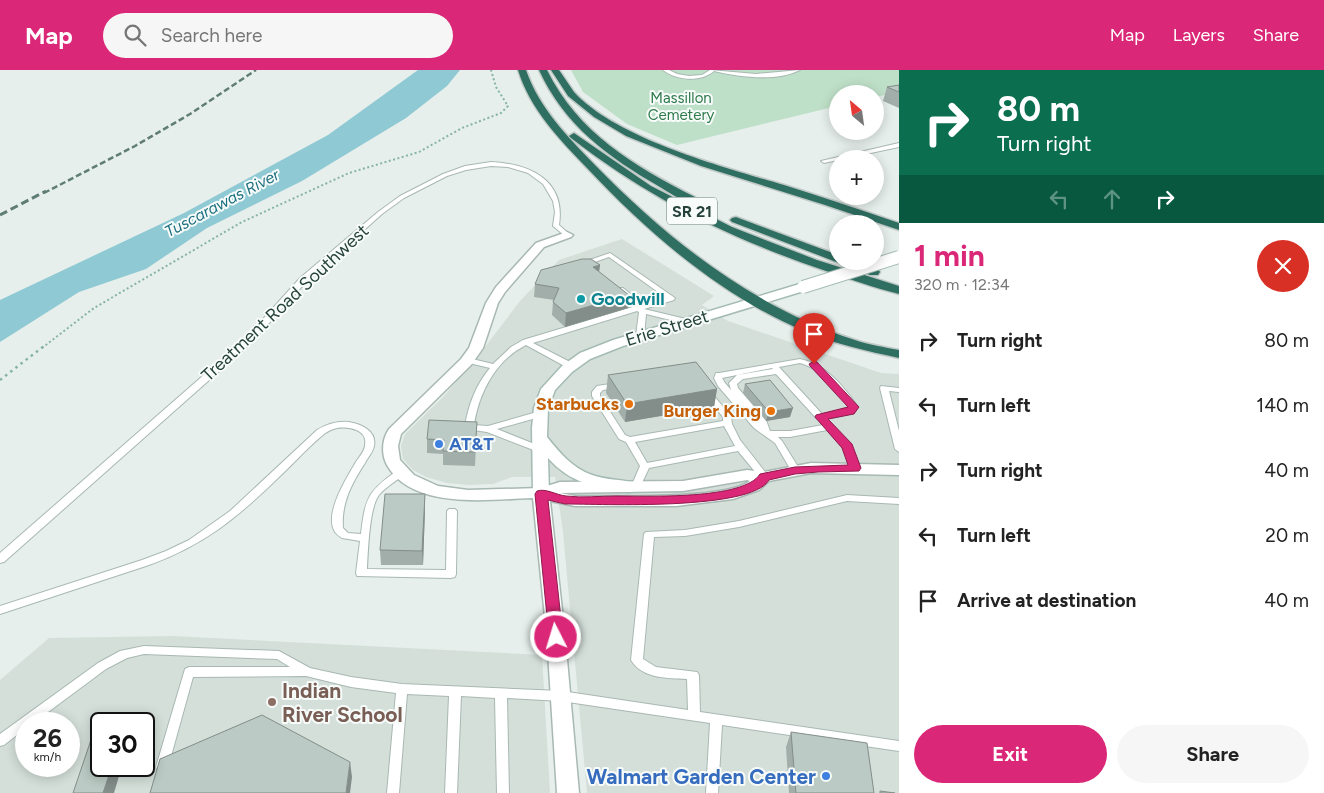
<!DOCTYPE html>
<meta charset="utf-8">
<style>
body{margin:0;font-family:Figtree,sans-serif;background:#f6f6f6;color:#222;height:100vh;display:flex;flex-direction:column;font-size:19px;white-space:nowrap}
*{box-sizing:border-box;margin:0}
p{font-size:16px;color:#767676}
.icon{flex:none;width:28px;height:28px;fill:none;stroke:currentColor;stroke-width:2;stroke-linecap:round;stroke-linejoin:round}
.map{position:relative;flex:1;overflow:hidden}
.side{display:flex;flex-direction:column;background:#fff;width:425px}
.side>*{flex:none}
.banner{background:#0b6e4f;color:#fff;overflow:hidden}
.needle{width:32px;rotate:331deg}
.controls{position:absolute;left:829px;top:15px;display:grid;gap:10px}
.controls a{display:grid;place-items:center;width:55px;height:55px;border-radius:50%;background:#fff;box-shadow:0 2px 12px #0003;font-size:25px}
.speed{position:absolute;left:15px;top:642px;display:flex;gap:10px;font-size:25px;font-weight:700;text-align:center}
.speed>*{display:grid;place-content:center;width:65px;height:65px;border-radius:50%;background:#fff;box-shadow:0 2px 12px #0003;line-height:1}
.speed small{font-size:12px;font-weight:400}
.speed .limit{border:2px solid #111;border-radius:8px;background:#fff;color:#111}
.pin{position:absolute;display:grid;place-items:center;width:42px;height:42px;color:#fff;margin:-51px -21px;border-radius:50% 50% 50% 0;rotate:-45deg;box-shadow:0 0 5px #0007}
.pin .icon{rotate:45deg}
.me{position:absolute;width:55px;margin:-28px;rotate:355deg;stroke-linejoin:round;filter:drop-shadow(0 0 4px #0008)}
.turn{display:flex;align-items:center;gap:18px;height:105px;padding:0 15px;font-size:22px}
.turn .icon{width:65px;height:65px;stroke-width:2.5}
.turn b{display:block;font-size:35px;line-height:42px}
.lanes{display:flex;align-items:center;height:48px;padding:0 15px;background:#0003;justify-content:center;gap:25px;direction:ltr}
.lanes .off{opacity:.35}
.round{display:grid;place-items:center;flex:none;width:52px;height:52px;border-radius:26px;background:#f6f6f6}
.summary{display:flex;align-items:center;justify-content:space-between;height:85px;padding:0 15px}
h1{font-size:30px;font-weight:700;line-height:38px;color:#db2777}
.button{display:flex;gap:10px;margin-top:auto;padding:10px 15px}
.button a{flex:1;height:58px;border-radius:30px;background:#db2777;color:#fff;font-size:20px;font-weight:700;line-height:58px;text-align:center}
.button a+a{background:#f6f6f6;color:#222}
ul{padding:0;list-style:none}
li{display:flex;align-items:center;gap:15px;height:65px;padding:0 15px}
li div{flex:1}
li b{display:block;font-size:19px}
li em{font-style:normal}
header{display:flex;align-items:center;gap:30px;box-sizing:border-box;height:70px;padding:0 25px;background:#db2777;color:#fff}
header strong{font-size:24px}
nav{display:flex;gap:28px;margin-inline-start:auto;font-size:18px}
.search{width:350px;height:45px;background:#f6f6f6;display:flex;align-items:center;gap:12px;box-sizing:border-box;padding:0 18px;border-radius:28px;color:#767676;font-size:19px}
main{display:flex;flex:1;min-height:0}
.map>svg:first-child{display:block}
.built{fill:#d4dfda;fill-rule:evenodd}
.green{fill:#bfe0c8}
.water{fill:#8ec9d4}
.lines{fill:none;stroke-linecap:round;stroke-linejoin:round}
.lane-casing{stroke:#a8b8b2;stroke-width:2}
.street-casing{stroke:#a8b8b2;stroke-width:3}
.secondary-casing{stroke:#a4bbb3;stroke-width:3}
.highway-casing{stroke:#c2cac8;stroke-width:3}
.path-far1{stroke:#86b3a5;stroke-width:2;stroke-dasharray:2 2.5;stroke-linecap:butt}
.path{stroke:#86b3a5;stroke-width:2.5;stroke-dasharray:2.5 4;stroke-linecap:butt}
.lane{fill:#fff;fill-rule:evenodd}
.street{fill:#fff;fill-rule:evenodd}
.secondary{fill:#fff;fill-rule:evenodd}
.highway{fill:#2f6f62;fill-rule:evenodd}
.rail-far1{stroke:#5f7d75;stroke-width:2.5;stroke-dasharray:6 3;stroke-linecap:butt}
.rail{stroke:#5f7d75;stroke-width:3;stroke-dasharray:8 4;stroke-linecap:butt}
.secondary-bridge-casing{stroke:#a4bbb3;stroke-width:14;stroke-linecap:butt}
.secondary-bridge{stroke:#fff;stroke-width:12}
.wall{fill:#a1aea9}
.shaded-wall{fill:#838d89}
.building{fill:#bbcac4;stroke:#838d89}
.route{fill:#db2777;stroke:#8e194d}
.culture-dot{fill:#0f9aa8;stroke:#f7fbf9;stroke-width:2}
.food-dot{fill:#e8710a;stroke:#f7fbf9;stroke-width:2}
.shop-dot{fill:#3f7fe0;stroke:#f7fbf9;stroke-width:2}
.education-dot{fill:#8d6e63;stroke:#f7fbf9;stroke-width:2}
.labels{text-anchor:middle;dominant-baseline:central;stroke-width:4;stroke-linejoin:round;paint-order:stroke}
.far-park-label{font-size:15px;fill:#2d7a4b;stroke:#f7fbf9}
.far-water-label{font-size:16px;font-style:italic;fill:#1c6f80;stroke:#f7fbf9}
.shield{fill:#f7fbf9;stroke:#637a73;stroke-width:1}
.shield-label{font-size:16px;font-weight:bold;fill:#24423a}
.culture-label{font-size:18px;font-weight:bold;fill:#0d838f;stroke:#f7fbf9;text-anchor:start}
.street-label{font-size:18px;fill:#24423a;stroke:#f7fbf9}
.food-label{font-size:18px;font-weight:bold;fill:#c56008;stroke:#f7fbf9;text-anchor:end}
.shop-label{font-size:18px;font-weight:bold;fill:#366cbe;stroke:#f7fbf9;text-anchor:start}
.near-education-label{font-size:21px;font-weight:bold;fill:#785e54;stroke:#f7fbf9;text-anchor:start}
.near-shop-label{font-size:21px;font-weight:bold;fill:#366cbe;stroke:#f7fbf9;text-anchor:end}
</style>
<header>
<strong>Map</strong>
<div class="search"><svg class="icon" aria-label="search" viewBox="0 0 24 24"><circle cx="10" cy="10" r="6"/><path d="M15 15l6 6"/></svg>Search here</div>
<nav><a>Map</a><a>Layers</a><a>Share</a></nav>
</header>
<main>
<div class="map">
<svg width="899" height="723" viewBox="0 0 899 723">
<rect width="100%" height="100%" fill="#e6efeb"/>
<g class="built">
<path d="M622 169 714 226 702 235 728 251 881 303 899 304V723H587L563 462 555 407H512L493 414 469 415 447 413 426 407 413 400 403 389 401 376 405 364 444 326 485 277 520 231 559 190Z"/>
<path d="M173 566 542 585 550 723H0V610L49 568ZM26 654H69V696H26ZM101 654H144V696H101Z"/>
</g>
<path class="green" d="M571 0H899V22L875 27V24H838L837 36 677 75 627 54 583 22Z"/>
<path class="water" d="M418 0H460L447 16 406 48 302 111 207 158 146 199 79 222 0 272V230L184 143 328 65Z"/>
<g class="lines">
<defs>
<g id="lane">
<path d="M663 0H669L677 4 689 6 702 5 710 0 756 4 800 0C776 12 740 7 714 1 700 13 676 10 663 0Z"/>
<path d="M899 73V77L824 93 821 91Z"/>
<path d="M491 92C530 94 566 110 559 155L569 164V166H565L553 156 555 142 553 131 543 114 528 103 508 97 491 96 466 100 447 106 404 128 382 144 306 212 251 273 4 492 0 493V483L245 269 300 208 378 142 400 126 443 104 465 96Z"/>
<path d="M610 183 675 228 674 230 644 239 690 250 691 252 690 254H687L646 244 644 266 640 268 636 266 639 242 637 241 533 273 574 294 575 296 574 298H568L526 275C496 290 479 322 474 355L488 356 537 342H543L544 344 543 346 497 359 542 377 543 379 542 381H536L487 362 466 359 465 357C468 335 476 315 490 298L465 292 464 290 465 288H468L493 294 511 277 523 270 636 236 617 222V218H623L643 234 665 227 609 187 589 194 586 196 581 193Z"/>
<path d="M800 289C826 294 844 317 858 337 850 347 833 347 820 350L817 349 776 304 743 309 737 314 738 318 766 350 770 361H790L823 355 821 353 822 351H828L851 375 860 398 858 400H852L844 378 827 360 790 367H778L782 371 800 400 795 403 792 402 775 373 754 358 718 316 714 308 716 303H719ZM800 293C821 298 838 321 849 337L847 339 822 344 779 297ZM772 298 773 299 737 305 729 313 731 320 759 353 725 313 722 308Z"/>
<path d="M617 313H620L621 315 620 317 603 320 600 323V326L625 365 630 367 723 351V347L704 324 708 321 711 322 731 347 732 354 740 370 769 407 764 410 761 409 738 381 649 398 639 419H633L631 417 640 396 626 372 619 369 592 326V322L597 316ZM724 356 735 376 647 393 635 372Z"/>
<path d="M881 316 899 318V322L889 321 899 361V382L895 379 880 318Z"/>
<path d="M349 352C361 354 377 361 374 376 373 382 368 387 365 393 352 413 341 433 343 458L348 463 361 464C365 428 368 421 398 400L401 399 406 402C398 411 386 416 379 425 369 438 368 482 367 499L446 500 447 441 449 439H455L457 441 456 504 455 507 451 508 357 506 356 503 360 471 342 468C339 466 335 463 334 460 325 442 347 407 356 392 359 387 365 381 365 375 368 360 349 356 337 358 332 359 328 361 324 364 308 377 294 393 279 407 237 448 204 475 149 495L0 544V536L142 490 166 481 189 470 230 441 317 360C327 354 337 351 349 352Z"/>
<path d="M847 425 899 428V434L847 431 739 457 685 466 654 467 643 589 656 597 697 602 699 605 700 642 899 671V681L722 655 718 723H706L710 653 561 631 507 628 509 723H497L495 628 461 626 457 723H445L449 626 407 624 399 723H387L396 623 351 617 306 606 193 607 168 697 166 701 162 702 158 701 156 697 185 599 189 597H290L277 589 144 584 127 588 106 599 32 654H26V658L4 675 0 676V664L98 593 120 581 144 576 279 581 310 598 351 607 402 614 561 621 688 640 687 609C668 608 642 609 631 590L644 464 646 462 685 460 739 451Z"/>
</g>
<path id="street" d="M567 162 573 165 571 167 544 177 505 222 498 233 483 278 471 295 401 364 398 376 400 390 414 405 438 416 468 420 540 418 560 412 683 411 747 400 764 402 811 393 899 395V405L811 403 769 411 759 420 733 429 676 436H575L550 431 565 567 579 723H557L547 567 533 428C490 429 413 441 387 395 381 384 382 369 389 359L461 289 469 278 486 233 496 217 536 173ZM747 410 750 411C727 430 609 426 575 426L560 423 683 421Z"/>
<path id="secondary" d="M803 213 809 217 807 220 623 276 590 289 572 302 555 320 548 338 547 367C559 382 572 398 592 405 605 410 621 409 635 413L637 417 635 421 629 422C595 417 571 414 548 388L549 424 547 428 541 429 535 428 533 424 532 358 534 338 541 319 562 296 580 283 613 270Z"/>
<g id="highway">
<path d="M518 0H526C539 38 567 66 594 94 668 170 753 237 855 270 869 275 884 277 899 280V288C867 281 835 274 804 261 721 226 649 164 587 98 559 69 530 39 518 0Z"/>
<path d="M539 0H547C578 63 634 96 695 127L696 129 695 131C684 134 669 122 660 117 608 87 565 56 539 0Z"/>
<path d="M551 0H559C564 7 569 15 574 22 617 69 723 97 784 115 823 127 861 140 899 153V160L825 135 701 96 626 66 594 47 568 26Z"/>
<path d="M574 63 651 116 732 157 817 190 899 216V224C874 218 850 209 826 201 731 169 650 129 571 68L569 66Z"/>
<path d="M736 147 838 185V191H855L878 199 880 202 878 205H870L732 152 730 150 732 148Z"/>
</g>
</defs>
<use href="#lane" class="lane-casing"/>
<use href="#street" class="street-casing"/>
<use href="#secondary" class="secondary-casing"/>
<use href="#highway" class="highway-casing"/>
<path class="path-far1" d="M42 278 94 238 242 152 349 103 419 82 462 58 501 43 508 36 496 17 491 0"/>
<path class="path" d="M0 310 44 276"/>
<use href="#lane" class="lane"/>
<use href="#street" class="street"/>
<use href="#secondary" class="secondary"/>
<use href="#highway" class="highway"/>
<path class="rail-far1" d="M44 123 135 76 190 44 256 0"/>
<path class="rail" d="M0 145 46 121"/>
<defs>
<path id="secondary-bridge" d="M803 217 899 187"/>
</defs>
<use href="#secondary-bridge" class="secondary-bridge-casing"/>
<use href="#secondary-bridge" class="secondary-bridge"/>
</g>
<g class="wall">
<path d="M899 15V38L883 31 887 17Z"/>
<path d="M600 195 599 202 628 238 565 257 552 245 553 232 554 230 534 227 535 214Z"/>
<path d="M608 305 717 319 714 337 625 352 606 323Z"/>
<path d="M745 314 790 347 766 351 743 323Z"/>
<path d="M477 352 475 396 443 395V384L427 383V369Z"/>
<path d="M425 424V439L423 495H381L380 480Z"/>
<path d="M791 662 874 723H789L786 677Z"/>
</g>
<g class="shaded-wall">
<path d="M600 195 598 208 593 197Z"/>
<path d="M629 225 628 238 565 257 566 243Z"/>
<path d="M717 319 714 337 625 352 627 334Z"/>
<path d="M793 338 790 347 766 351 769 342Z"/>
<path d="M425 424V439L423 495 422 481Z"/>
<path d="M350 692 352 707 350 723H346Z"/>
<path d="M112 696H122L114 723H103Z"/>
</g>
<g class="building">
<path d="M899 15V22L887 17Z"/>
<path d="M582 189H591L600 195 593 197 629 225 566 243 553 232 559 218 535 214 541 200Z"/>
<path d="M696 292 717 319 627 334 608 305Z"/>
<path d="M770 310 793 338 769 342 745 314Z"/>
<path d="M429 350 477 352 475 382 443 381 444 370 427 369Z"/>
<path d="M385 424H425L422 481 380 480Z"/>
<path d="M262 645 350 692 346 723H150L160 689Z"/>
<path d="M95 658H101V696H112L103 723H73Z"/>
<path d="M791 662 867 673 874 723H796Z"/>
<path d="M880 721 895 723H880Z"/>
</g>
<path class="route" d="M814 291 817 292 859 337 854 344 828 349 852 374 861 398 859 401 818 402 795 404 769 410C751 441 601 434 565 434L548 430 563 567 561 571 556 573 551 571 549 567 535 424 537 421C546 418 556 425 566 426 583 428 600 426 616 426 646 426 744 430 760 404L795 397 848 395 842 378 815 347 816 345 848 337 810 296 809 294Z"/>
<circle class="culture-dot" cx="581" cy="229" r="5"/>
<g class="food-dot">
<circle cx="629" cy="334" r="5"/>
<circle cx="771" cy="341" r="5"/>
</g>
<g class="shop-dot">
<circle cx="439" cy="374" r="5"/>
<circle cx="826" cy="706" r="5"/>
</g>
<circle class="education-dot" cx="272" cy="632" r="5"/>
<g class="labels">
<g class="far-park-label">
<text x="681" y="28">Massillon<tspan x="681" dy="17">Cemetery</tspan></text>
</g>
<g class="far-water-label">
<text transform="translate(222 133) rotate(-28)">Tuscarawas River</text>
</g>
<rect class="shield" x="667" y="127.5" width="50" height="27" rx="4"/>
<g class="shield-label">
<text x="692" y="141">SR 21</text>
</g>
<g class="culture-label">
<text x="591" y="229">Goodwill</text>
</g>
<g class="street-label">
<text transform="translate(285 233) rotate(-43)">Treatment Road Southwest</text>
<text transform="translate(667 258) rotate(-17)">Erie Street</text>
</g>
<g class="food-label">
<text x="619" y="334">Starbucks</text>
<text x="761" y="341">Burger King</text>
</g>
<g class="shop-label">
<text x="449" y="374">AT&amp;T</text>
</g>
<g class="near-education-label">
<text x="282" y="620">Indian<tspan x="282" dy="24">River School</tspan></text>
</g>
<g class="near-shop-label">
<text x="816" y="706">Walmart Garden Center</text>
</g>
</g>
</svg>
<div class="controls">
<a><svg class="needle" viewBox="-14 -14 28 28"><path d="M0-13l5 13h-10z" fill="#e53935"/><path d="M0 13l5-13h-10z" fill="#767676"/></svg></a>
<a>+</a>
<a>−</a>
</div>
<div class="speed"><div>26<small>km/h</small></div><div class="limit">30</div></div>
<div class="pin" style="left:814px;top:294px;background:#d93025"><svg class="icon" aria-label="arrive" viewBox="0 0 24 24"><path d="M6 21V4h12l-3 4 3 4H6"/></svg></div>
<svg class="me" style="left:556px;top:567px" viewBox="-20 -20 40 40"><circle r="17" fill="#db2777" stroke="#fff" stroke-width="3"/><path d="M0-11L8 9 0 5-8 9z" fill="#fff"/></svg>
</div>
<section class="side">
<div class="banner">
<div class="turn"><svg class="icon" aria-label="right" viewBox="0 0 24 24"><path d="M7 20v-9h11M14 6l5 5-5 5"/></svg><div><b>80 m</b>Turn right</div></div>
<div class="lanes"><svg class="icon off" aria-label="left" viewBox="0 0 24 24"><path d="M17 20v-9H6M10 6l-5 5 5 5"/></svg><svg class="icon off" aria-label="ahead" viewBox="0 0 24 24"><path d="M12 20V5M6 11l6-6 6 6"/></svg><svg class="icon" aria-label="right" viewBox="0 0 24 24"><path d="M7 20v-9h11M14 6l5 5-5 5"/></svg></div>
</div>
<div class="summary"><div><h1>1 min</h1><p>320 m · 12:34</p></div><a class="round" style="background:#d93025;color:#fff"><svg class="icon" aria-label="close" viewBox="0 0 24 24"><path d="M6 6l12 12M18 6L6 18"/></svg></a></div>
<ul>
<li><svg class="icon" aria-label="right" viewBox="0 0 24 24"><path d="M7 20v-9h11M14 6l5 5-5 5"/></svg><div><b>Turn right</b></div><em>80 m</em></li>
<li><svg class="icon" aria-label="left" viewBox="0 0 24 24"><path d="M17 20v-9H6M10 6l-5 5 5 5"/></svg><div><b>Turn left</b></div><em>140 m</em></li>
<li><svg class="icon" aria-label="right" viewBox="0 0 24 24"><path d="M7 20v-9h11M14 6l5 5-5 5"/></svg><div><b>Turn right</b></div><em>40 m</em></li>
<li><svg class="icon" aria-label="left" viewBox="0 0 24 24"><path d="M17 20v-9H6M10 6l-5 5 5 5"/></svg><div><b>Turn left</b></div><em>20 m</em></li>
<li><svg class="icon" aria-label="arrive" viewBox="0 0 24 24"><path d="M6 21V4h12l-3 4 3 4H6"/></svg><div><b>Arrive at destination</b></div><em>40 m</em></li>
</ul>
<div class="button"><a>Exit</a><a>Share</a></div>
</section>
</main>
